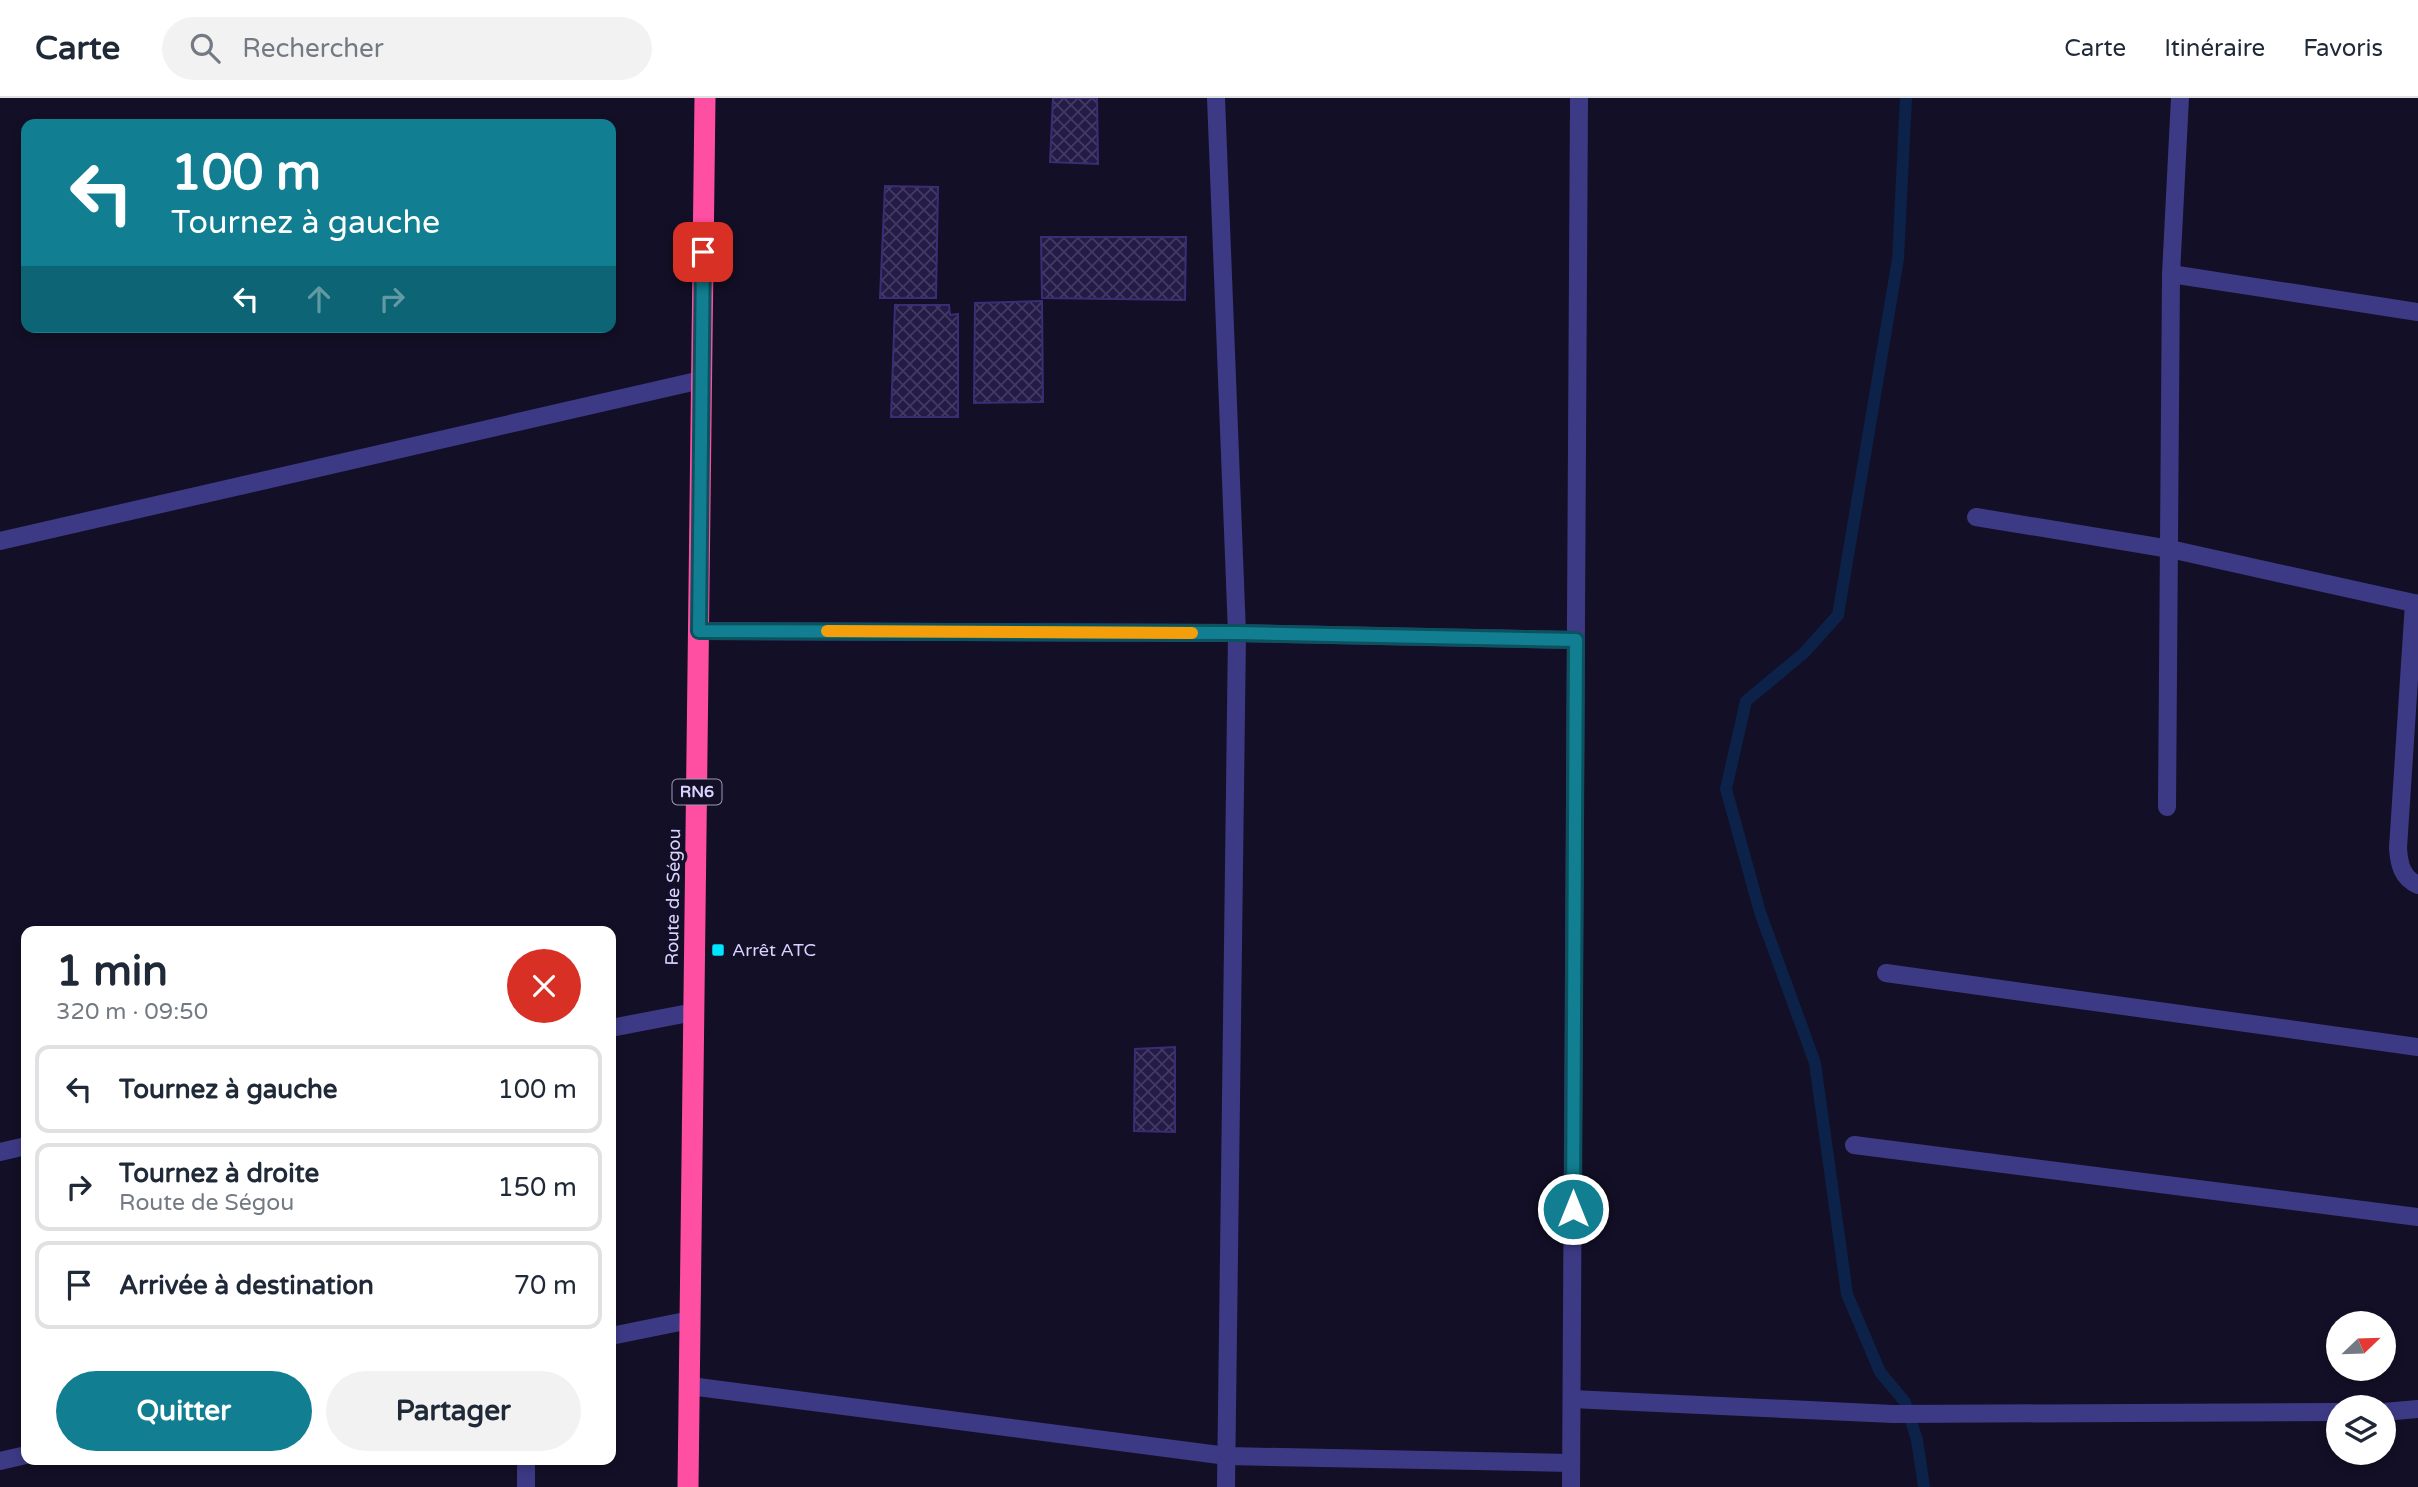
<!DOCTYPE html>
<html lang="fr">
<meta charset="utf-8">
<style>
body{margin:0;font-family:"Varela Round",sans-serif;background:#f2f2f3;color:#1f2937;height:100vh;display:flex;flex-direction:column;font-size:26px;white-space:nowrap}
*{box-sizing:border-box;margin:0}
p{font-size:23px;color:#747a83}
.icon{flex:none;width:38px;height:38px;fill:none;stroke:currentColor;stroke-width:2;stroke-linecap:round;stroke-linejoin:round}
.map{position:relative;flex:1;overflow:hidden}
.panel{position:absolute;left:21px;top:828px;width:595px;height:539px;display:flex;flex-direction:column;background:#fff;border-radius:14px;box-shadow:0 4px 10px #0003}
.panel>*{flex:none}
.guide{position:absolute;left:21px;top:21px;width:595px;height:214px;border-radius:14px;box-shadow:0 4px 10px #0003;background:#117e91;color:#fff;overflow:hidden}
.needle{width:46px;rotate:67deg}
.buttons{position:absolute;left:2326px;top:1213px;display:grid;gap:14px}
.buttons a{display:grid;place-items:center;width:70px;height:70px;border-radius:50%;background:#fff;box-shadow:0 4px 10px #0003;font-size:35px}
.pin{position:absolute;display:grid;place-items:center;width:60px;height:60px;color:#fff;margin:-30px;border-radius:14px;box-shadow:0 4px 10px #0006}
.me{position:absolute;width:77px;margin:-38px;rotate:0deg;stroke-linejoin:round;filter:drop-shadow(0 0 5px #0008)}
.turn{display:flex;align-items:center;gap:24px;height:147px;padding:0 35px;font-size:32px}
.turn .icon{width:91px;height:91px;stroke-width:2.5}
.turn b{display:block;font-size:49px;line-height:60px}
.lanes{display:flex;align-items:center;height:66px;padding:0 35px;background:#0003;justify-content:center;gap:35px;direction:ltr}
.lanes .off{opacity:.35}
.round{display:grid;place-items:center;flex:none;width:74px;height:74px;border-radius:37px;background:#f2f2f3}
.headline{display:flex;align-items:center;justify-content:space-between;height:119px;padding:0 35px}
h1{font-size:42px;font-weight:800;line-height:52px}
.cta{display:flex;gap:14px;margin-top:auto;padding:14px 35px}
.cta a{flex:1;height:80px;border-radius:42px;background:#117e91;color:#fff;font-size:28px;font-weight:800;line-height:80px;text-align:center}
.cta a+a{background:#f2f2f3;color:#1f2937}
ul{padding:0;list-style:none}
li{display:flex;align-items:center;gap:21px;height:88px;margin:0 14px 10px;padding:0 21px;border:4px solid #e0e1e3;border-radius:14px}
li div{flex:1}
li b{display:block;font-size:26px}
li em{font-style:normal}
header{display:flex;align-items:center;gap:42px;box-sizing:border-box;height:98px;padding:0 35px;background:#fff;border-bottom:2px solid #e0e1e3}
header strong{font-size:33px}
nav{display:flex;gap:38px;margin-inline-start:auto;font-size:24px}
.search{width:490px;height:63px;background:#f2f2f3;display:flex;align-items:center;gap:18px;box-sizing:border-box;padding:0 24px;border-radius:38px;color:#747a83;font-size:26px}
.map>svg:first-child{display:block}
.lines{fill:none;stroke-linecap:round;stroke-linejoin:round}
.stream{stroke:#0c2248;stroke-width:12}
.building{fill:url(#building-cross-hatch);stroke:#3b2d73;stroke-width:2}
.street{stroke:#3d3a85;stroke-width:18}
.highway{stroke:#ff4fa3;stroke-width:21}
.route-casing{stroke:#0b525e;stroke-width:18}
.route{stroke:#117e91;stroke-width:12}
.slow{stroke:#f59e0b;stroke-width:12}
.poi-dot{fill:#00e5ff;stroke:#130f26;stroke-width:2.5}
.labels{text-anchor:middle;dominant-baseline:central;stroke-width:7;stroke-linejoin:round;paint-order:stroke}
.shield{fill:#130f26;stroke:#9e99be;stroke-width:2}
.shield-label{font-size:16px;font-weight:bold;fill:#d9d4ff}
.street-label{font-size:18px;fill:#d9d4ff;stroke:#130f26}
.poi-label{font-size:18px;fill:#d9d4ff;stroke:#130f26;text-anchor:start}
</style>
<header>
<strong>Carte</strong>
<div class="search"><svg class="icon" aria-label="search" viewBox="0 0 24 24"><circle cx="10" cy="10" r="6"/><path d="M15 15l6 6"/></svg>Rechercher</div>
<nav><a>Carte</a><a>Itinéraire</a><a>Favoris</a></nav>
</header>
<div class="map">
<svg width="2418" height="1389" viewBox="0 0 2418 1389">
<defs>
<pattern id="building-cross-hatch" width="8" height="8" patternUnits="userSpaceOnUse" patternTransform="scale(1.75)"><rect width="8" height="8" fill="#241b47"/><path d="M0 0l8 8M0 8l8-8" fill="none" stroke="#433b63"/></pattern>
</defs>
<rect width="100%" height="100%" fill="#130f26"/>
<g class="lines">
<path class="stream" d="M1906 0 1898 161 1838 517 1804 555 1746 603 1726 691 1760 814 1815 965 1847 1196 1880 1274 1905 1304 1917 1342 1924 1389"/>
</g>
<g class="building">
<path d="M1053 0H1097L1098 66 1050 64Z"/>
<path d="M885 88 938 89 936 200H880Z"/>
<path d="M1041 139H1186L1185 202 1042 200Z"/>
<path d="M1042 203 1043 304 974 305 975 205Z"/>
<path d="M895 207H949L950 217 958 216V319H891Z"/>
<path d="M1175 949V1034L1134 1033 1135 951Z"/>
</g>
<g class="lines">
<g class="street">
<path d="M1216 0 1237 535 1226 1389"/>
<path d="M2171 176 2418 214"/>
<path d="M1976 419 2170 451 2418 506"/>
<path d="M0 443 701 282"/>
<path d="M2414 505 2398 750C2399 766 2402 780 2418 787"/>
<path d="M699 533 1237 535 1576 542"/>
<path d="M2167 709 2171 176 2180 0"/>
<path d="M1886 875 2418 949"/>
<path d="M611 930 694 914"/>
<path d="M1854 1047 2418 1119"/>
<path d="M0 1054 26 1048"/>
<path d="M611 1238 690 1222"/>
<path d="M690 1288 1227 1358 1571 1365"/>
<path d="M1572 1301 1893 1316 2338 1314"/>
<path d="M2384 1314 2418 1311"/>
<path d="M0 1363 26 1357"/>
<path d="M526 1389V1362"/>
<path d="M1571 1389 1579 0"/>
</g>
<path class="highway" d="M688 1389 705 0"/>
</g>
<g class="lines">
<defs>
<path id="route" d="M703 154 699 533 1237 535 1576 542 1573 1111"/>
</defs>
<use href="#route" class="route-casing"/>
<use href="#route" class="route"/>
<path class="slow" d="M827 533 1192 535"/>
</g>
<rect class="poi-dot" x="711" y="845" width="14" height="14" rx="3.5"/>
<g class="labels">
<rect class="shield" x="672.5" y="681.5" width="49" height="25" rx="5"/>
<g class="shield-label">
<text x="697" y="694">RN6</text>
</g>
<g class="street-label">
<text transform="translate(673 799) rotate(-89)">Route de Ségou</text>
</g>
<g class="poi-label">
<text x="732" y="852">Arrêt ATC</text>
</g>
</g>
</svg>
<div class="buttons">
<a><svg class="needle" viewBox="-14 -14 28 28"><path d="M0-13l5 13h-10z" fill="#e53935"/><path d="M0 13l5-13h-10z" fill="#747a83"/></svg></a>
<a><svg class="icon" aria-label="layers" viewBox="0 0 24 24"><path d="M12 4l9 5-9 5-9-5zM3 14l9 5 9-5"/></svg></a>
</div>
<div class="pin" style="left:703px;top:154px;background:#d93025"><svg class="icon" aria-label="arrive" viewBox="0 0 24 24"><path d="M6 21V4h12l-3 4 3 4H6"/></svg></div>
<svg class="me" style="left:1573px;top:1111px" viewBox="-20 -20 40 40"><circle r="17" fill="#117e91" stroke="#fff" stroke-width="3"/><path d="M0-11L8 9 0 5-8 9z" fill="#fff"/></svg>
<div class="guide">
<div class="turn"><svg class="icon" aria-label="left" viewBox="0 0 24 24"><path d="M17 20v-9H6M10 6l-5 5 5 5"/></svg><div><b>100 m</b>Tournez à gauche</div></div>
<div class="lanes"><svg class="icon" aria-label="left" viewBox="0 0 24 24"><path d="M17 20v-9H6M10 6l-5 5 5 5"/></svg><svg class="icon off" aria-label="ahead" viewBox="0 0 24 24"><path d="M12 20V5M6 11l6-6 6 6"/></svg><svg class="icon off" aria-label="right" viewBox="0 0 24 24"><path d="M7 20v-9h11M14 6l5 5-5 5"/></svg></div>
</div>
<section class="panel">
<div class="headline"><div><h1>1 min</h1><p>320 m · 09:50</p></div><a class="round" style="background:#d93025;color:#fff"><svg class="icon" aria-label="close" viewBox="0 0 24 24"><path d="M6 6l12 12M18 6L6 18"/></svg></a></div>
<ul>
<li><svg class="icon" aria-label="left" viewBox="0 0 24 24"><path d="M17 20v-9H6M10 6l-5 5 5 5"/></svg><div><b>Tournez à gauche</b></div><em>100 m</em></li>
<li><svg class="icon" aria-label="right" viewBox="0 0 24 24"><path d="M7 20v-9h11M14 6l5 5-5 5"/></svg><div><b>Tournez à droite</b><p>Route de Ségou</p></div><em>150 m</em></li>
<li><svg class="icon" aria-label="arrive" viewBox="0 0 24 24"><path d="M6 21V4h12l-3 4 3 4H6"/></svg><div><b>Arrivée à destination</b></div><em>70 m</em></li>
</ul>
<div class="cta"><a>Quitter</a><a>Partager</a></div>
</section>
</div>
